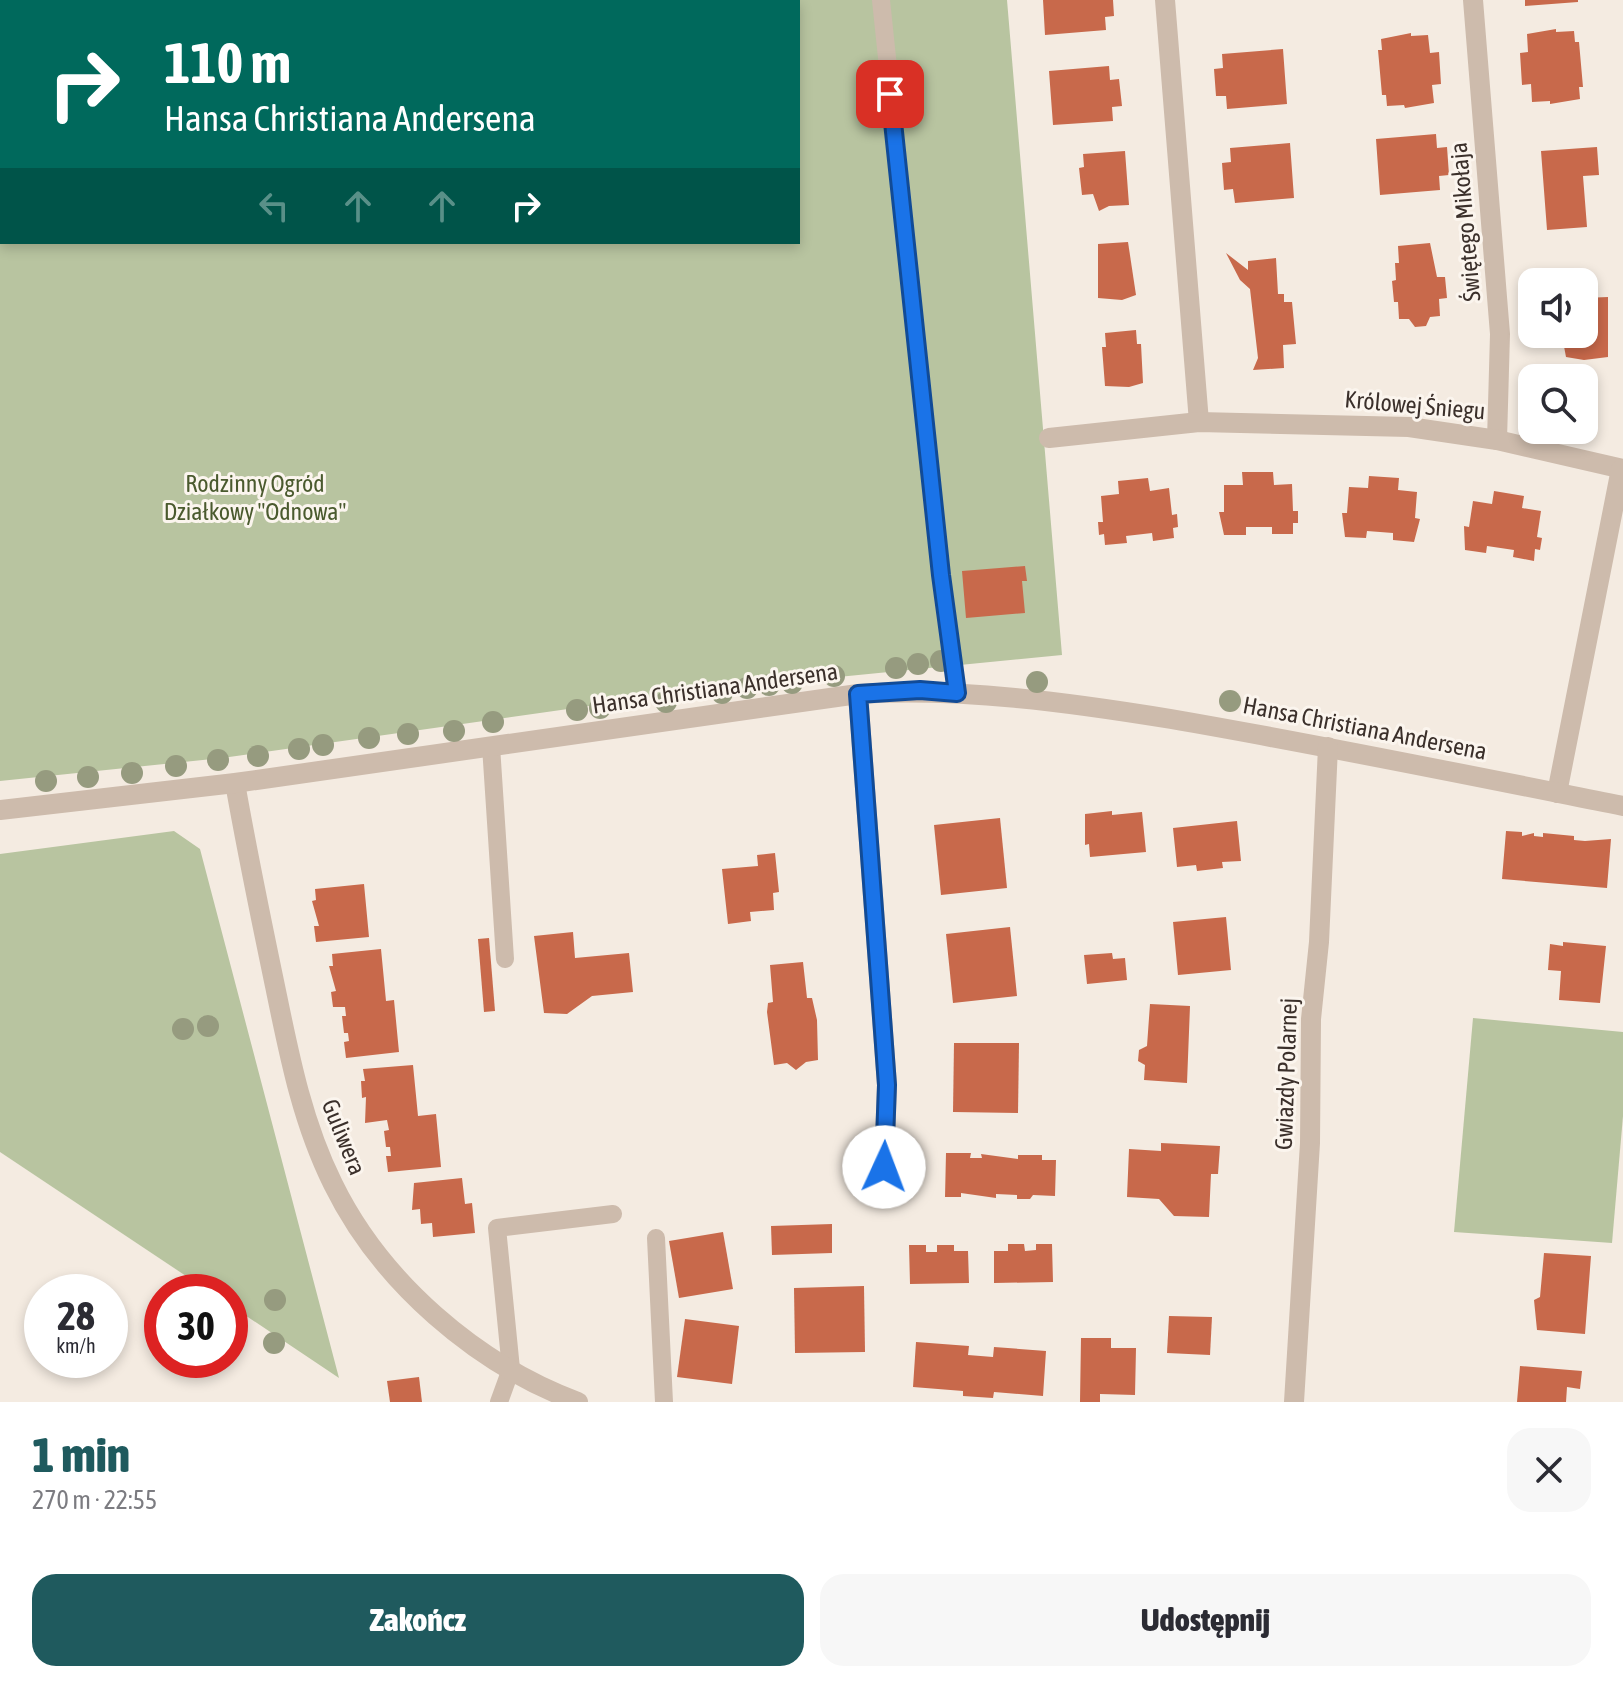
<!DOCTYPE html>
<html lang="pl">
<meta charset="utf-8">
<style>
body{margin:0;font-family:"Asap Condensed",sans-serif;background:#f7f7f7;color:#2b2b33;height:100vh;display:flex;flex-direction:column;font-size:30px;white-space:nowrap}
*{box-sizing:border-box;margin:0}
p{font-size:26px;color:#7c7c81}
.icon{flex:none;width:44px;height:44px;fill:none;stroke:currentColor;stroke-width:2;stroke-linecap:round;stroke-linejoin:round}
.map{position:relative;height:1402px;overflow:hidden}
.panel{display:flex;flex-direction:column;background:#fff;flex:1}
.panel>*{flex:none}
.guide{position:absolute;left:0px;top:0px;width:800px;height:244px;box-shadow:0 4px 12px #0003;background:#00695c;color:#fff;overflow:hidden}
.tools{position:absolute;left:1518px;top:268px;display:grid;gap:16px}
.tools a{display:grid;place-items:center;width:80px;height:80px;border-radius:16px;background:#fff;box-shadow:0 4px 12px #0003;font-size:40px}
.speed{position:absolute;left:24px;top:1274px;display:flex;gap:16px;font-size:40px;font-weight:700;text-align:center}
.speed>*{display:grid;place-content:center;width:104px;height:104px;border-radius:50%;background:#fff;box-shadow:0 4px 12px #0003;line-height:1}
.speed small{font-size:20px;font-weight:400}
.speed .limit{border:12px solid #d22;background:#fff;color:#111}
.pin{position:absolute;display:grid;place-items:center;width:68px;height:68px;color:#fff;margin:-34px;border-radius:16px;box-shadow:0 4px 12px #0006}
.me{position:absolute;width:88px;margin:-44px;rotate:2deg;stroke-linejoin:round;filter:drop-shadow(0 0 6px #0008)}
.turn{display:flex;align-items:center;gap:28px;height:168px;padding:0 32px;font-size:36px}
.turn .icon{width:104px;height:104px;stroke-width:2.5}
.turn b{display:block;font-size:56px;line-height:68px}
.lanes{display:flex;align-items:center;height:76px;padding:0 32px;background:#0003;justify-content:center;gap:40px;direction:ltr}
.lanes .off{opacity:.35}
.round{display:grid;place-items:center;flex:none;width:84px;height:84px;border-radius:24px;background:#f7f7f7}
.head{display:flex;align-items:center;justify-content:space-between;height:136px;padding:0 32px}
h1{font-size:48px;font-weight:800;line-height:60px;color:#1f5a5e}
.button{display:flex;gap:16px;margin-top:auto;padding:16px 32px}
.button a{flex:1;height:92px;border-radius:24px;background:#1f5a5e;color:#fff;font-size:32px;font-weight:800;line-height:92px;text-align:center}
.button a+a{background:#f7f7f7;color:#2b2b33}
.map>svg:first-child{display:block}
.green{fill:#b8c4a0;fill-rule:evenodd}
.building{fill:#c8694b}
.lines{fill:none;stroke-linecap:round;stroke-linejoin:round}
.service{stroke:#cdbbac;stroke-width:18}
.minor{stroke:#cdbbac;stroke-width:20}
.tree{fill:#969b7f}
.route-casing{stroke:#114b97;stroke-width:20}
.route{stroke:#1a73e8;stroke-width:14}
.labels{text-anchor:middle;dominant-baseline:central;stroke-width:6;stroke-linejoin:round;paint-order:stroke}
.street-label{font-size:24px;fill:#3b302b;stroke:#fbf5ee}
.park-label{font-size:24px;fill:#4a5a2e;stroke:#fbf5ee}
</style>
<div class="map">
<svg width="1623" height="1402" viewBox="0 0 1623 1402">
<rect width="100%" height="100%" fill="#f4ebe1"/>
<g class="green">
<path d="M0 0H1007L1062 655 695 691 222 758 0 781ZM2 2H798V242H2Z"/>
<path d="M174 831 200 849 339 1378 230 1305V1292H210L0 1152V854Z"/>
<path d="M1473 1018 1623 1032V1116L1612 1243 1454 1232Z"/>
</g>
<g class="building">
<path d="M1043 0H1113L1114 16 1105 17 1106 30 1045 35Z"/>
<path d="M1525 0H1578V2L1525 6Z"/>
<path d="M1556 29V32L1574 31 1575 42H1579L1583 87H1579L1580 99 1550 104V101L1532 102 1531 84 1522 85 1520 53 1528 52 1527 34Z"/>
<path d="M1411 33V36L1428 35 1430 53 1439 52 1441 84 1432 85 1434 103 1405 108 1404 105 1387 106 1386 95H1382L1378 50H1382L1381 39Z"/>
<path d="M1283 49 1287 104 1227 109 1226 96H1216L1214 69 1223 68 1222 54Z"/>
<path d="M1109 66 1110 80 1119 79 1122 106 1112 107 1113 121 1053 125 1049 71Z"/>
<path d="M1436 134 1437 148 1447 147 1449 175 1439 176 1440 190 1380 195 1376 139Z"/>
<path d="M1290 143 1294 198 1235 203 1233 189 1224 190 1222 163 1231 162 1230 148Z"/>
<path d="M1597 147 1599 175 1583 176 1587 227 1547 230 1541 151Z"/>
<path d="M1125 151 1129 205 1109 206 1099 211 1093 194 1082 195 1079 168 1084 167 1083 154Z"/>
<path d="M1128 242 1136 295 1122 300 1098 298V244Z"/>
<path d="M1430 243 1437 277H1445L1447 298 1439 299 1440 316 1430 317 1426 326 1415 327 1409 319H1399L1398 302H1394L1392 281 1396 280 1395 263H1399L1398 246Z"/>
<path d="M1226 253 1248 270V261L1276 258 1278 294H1284V302H1292L1296 344 1283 345 1284 368 1253 370 1258 358 1250 289 1240 280Z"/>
<path d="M1608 297V357L1584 360 1566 357 1563 341 1567 334H1584V298Z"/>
<path d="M1136 330 1137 344H1141L1143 383 1129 387 1105 386 1102 347H1106L1105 333Z"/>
<path d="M1242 472H1273L1274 485 1292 484 1293 511H1298V523H1293V534H1272V527H1246V535H1224L1219 512H1224V485H1243Z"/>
<path d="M1369 476 1399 478 1398 490 1417 492 1415 518 1420 519 1414 542 1393 540V533L1367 531 1366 538 1345 537 1342 513H1347L1349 487 1368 488Z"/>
<path d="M1148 478 1150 491 1169 488 1172 515 1177 514 1178 527 1173 528 1174 538 1153 541 1152 533 1126 536 1127 543 1105 545 1104 534 1099 535 1098 522H1103L1101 496 1119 494 1118 481Z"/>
<path d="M1494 491 1524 496 1522 508 1541 511 1537 537 1542 538 1540 550 1535 549 1534 561 1513 557 1514 550 1487 546 1486 553 1465 550 1464 526 1469 527 1473 501 1492 504Z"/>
<path d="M1025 566 1027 581H1022L1025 613 966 618 962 571Z"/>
<path d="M1112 811V815L1142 812 1146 852 1090 857 1089 844 1085 845V814Z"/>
<path d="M1000 818 1007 888 941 895 934 825Z"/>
<path d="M1237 821 1241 861 1222 862 1223 868 1197 871 1196 865 1177 867 1173 828Z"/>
<path d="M1506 831 1522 832V836L1534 833V836L1543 837V833L1574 836V840L1585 841 1611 839 1607 888 1502 879Z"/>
<path d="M775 853 779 892 773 893 774 910 750 912 751 921 728 924 722 869 758 866 757 855Z"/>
<path d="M364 884 369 937 316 942 314 926H319L312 901 316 900 315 889Z"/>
<path d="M1226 917 1231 970 1178 975 1173 922Z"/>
<path d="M1010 927 1017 996 953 1003 946 934Z"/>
<path d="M573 932 575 958 629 953 633 992 592 996 567 1014 544 1013 534 936Z"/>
<path d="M489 938 495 1011 484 1012 478 939Z"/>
<path d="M1563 942 1606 946 1600 1003 1559 1000 1561 971 1548 970 1550 944 1563 946Z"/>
<path d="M381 949 386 1001 394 1000 399 1052 346 1058 344 1042 349 1041 348 1033H344L342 1016H346L345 1007H333L331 992 336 991 329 966H333L332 954Z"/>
<path d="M1112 953 1113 959 1125 958 1127 980 1087 984 1084 955Z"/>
<path d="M803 962 807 998H812L817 1020 818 1060 806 1062 796 1070 787 1063 774 1065 767 1012 768 1003 773 1002 770 965Z"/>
<path d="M1150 1004 1190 1006 1187 1083 1144 1080 1145 1065 1138 1061 1139 1050 1147 1046Z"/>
<path d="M954 1043H1019L1018 1113 953 1112Z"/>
<path d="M413 1065 418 1116 436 1114 441 1167 388 1172 386 1156H391L390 1147H386L384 1131 389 1130 387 1120 365 1123 366 1097 362 1098 361 1081H365L363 1069Z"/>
<path d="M1161 1143 1220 1146 1218 1174H1211L1209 1217 1174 1216 1159 1199 1127 1197 1129 1149 1161 1151Z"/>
<path d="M946 1153H971L970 1158H982L981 1154 1018 1159V1155H1042V1160H1056L1055 1196 1033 1195 1030 1199H1017V1195L996 1194V1198L961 1193V1197H945Z"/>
<path d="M462 1178 465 1204 472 1203 475 1233 433 1237 432 1223 421 1224 420 1209 412 1210 414 1183Z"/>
<path d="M832 1224V1253L772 1255 771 1226Z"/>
<path d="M723 1232 733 1289 679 1298 669 1241Z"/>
<path d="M1008 1244H1024L1025 1251 1036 1250V1244H1052L1053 1282 994 1283V1251H1008Z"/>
<path d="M909 1245H926V1252H937V1245H954V1251H968L969 1283 910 1284Z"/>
<path d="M1544 1253 1591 1256 1585 1334 1537 1330 1534 1300 1540 1297Z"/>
<path d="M864 1286 865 1352 795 1353 794 1288Z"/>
<path d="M1169 1316 1212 1317 1210 1355 1167 1353Z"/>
<path d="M685 1319 739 1326 732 1384 677 1377Z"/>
<path d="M1081 1338H1111V1348H1136L1135 1395 1100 1394V1402H1080Z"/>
<path d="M916 1342 969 1346 968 1355 993 1357 994 1347 1046 1351 1043 1396 994 1392 993 1398 963 1396V1391L913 1387Z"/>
<path d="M1520 1366 1582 1371 1580 1389 1567 1387 1566 1402H1517Z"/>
<path d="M419 1377 422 1402H390L387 1381Z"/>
</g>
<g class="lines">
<g class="service">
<path d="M881 0 944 605 957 693"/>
<path d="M491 746 505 959"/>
<path d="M656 1238 664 1402"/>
<path d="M499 1402 511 1369 497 1228 613 1214"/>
</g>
<g class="minor">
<path d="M1165 0 1199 422"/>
<path d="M1473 0 1500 334 1497 440"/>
<path d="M1049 438 1199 422 1409 427 1497 440 1623 469"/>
<path d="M858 694 887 1085 883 1194"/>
<path d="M235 783C247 851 261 919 275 986 289 1054 302 1122 333 1184 381 1282 476 1364 578 1402"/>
<path d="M1557 793 1621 469"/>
<path d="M0 810 235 783 858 694C963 688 1067 702 1171 719 1322 745 1473 776 1623 806"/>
<path d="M1294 1402 1310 1143 1311 1019 1319 942 1328 747"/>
</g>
</g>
<g class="tree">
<circle cx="941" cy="661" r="11"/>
<circle cx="918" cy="664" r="11"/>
<circle cx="896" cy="668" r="11"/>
<circle cx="834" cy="676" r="11"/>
<circle cx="1037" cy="682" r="11"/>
<circle cx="792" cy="683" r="11"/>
<circle cx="769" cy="685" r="11"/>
<circle cx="747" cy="688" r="11"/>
<circle cx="722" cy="693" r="11"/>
<circle cx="1230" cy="701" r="11"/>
<circle cx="666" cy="702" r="11"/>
<circle cx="600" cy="708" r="11"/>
<circle cx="577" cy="710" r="11"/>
<circle cx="493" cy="722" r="11"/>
<circle cx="454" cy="731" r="11"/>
<circle cx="408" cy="734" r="11"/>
<circle cx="369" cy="738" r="11"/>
<circle cx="323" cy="745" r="11"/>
<circle cx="299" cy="749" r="11"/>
<circle cx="258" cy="756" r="11"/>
<circle cx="218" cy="760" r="11"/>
<circle cx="176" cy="766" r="11"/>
<circle cx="132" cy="773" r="11"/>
<circle cx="88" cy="777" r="11"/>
<circle cx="46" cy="781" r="11"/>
<circle cx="208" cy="1026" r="11"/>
<circle cx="183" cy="1029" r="11"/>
<circle cx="275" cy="1300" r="11"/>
<circle cx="274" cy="1343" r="11"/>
</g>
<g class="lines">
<defs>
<path id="route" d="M884 1167 887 1085 858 694 920 690 957 693 941 575 890 94"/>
</defs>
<use href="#route" class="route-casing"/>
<use href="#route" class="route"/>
</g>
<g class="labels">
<g class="street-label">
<text transform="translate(1465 222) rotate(-95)">Świętego Mikołaja</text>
<text transform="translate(1415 405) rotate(5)">Królowej Śniegu</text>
<text transform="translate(715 688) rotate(-8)">Hansa Christiana Andersena</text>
<text transform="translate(1365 728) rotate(11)">Hansa Christiana Andersena</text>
<text transform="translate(1286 1074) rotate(-88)">Gwiazdy Polarnej</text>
<text transform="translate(344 1137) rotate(68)">Guliwera</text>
</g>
<g class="park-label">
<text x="255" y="483">Rodzinny Ogród<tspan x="255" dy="28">Działkowy "Odnowa"</tspan></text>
</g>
</g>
</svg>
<div class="tools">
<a><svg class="icon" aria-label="sound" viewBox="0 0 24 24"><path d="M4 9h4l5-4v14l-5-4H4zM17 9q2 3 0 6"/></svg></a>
<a><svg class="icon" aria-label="search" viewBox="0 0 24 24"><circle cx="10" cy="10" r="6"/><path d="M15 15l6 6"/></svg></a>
</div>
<div class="speed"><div>28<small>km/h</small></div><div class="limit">30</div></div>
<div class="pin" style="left:890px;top:94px;background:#d93025"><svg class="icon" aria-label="arrive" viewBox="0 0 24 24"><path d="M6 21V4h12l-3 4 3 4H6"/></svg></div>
<svg class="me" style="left:884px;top:1167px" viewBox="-20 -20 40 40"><circle r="19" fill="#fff"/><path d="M0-13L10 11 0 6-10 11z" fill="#1a73e8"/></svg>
<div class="guide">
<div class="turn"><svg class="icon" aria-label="right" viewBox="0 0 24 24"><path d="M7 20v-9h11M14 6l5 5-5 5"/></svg><div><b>110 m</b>Hansa Christiana Andersena</div></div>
<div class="lanes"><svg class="icon off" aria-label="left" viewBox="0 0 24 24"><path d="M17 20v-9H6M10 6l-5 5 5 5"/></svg><svg class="icon off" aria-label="ahead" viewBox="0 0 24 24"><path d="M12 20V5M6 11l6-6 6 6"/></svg><svg class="icon off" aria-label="ahead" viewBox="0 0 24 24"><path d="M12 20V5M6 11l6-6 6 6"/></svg><svg class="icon" aria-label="right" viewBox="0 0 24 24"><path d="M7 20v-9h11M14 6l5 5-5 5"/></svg></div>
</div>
</div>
<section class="panel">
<div class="head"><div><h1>1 min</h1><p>270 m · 22:55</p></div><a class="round"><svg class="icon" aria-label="close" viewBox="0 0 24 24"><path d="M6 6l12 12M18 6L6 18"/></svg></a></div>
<div class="button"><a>Zakończ</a><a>Udostępnij</a></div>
</section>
